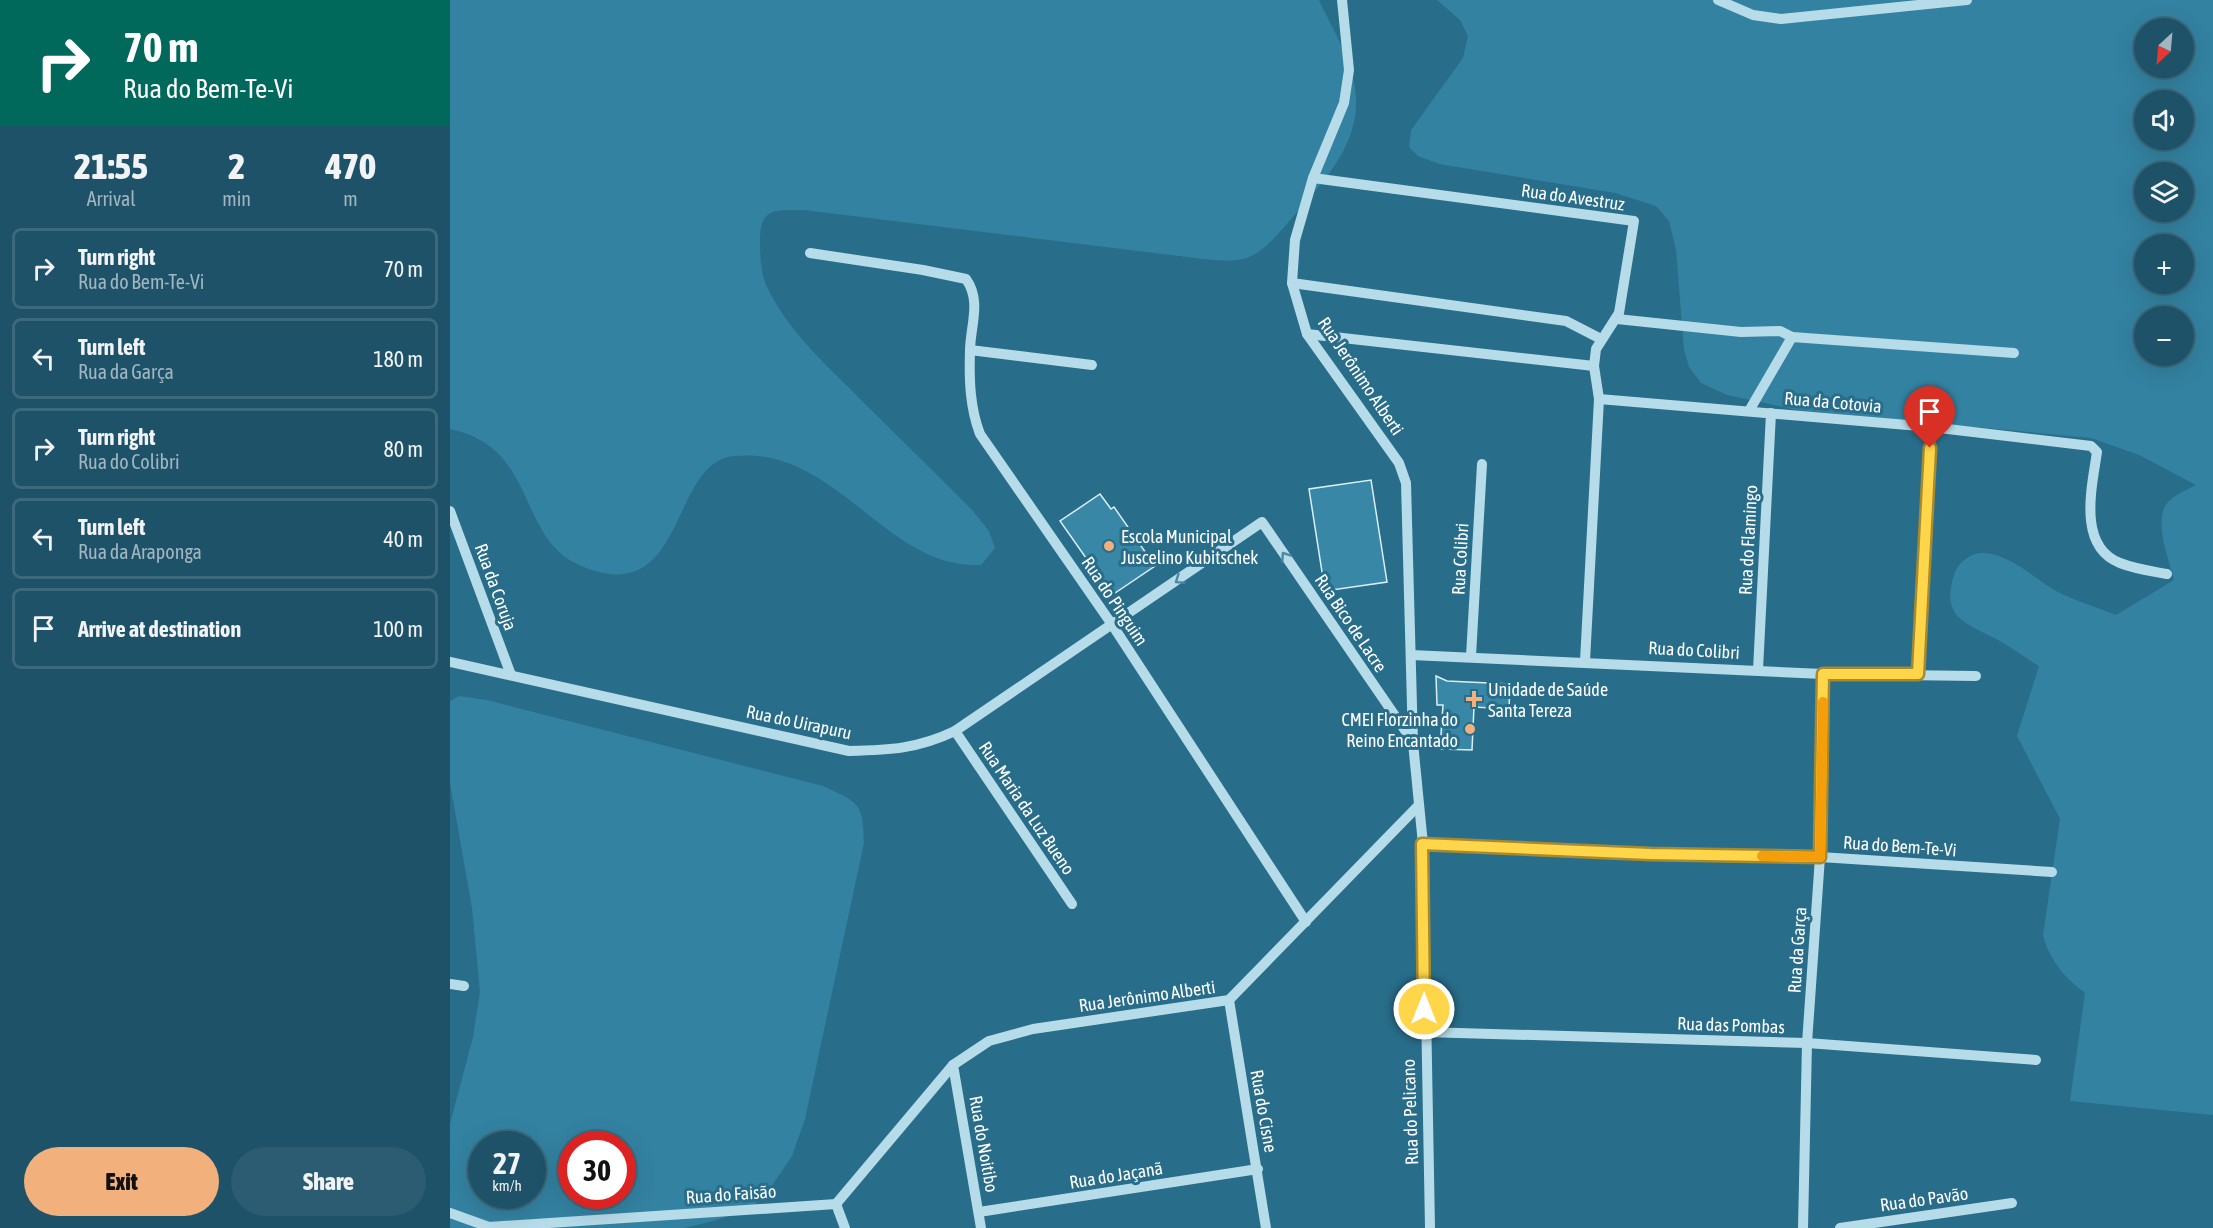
<!DOCTYPE html>
<meta charset="utf-8">
<style>
body{margin:0;font-family:"Asap Condensed",sans-serif;background:#2b5c71;color:#f1f3f6;height:100vh;display:flex;flex-direction:column;font-size:22px;white-space:nowrap}
*{box-sizing:border-box;margin:0}
p{font-size:20px;color:#a1b6c0}
.icon{flex:none;width:33px;height:33px;fill:none;stroke:currentColor;stroke-width:2;stroke-linecap:round;stroke-linejoin:round}
.map{position:relative;flex:1;overflow:hidden}
.details{display:flex;flex-direction:column;background:#1e5268;width:450px}
.details>*{flex:none}
.top-card{background:#00695c;color:#fff;overflow:hidden}
.needle{width:39px;rotate:206deg}
.controls{position:absolute;left:1684px;top:18px;display:grid;gap:12px}
.controls a{display:grid;place-items:center;width:60px;height:60px;border-radius:50%;background:#1e5268;box-shadow:0 6px 24px #0002,0 0 0 2px #3c697c;font-size:30px}
.speed{position:absolute;left:18px;top:1131px;display:flex;gap:12px;font-size:30px;font-weight:700;text-align:center}
.speed>*{display:grid;place-content:center;width:78px;height:78px;border-radius:50%;background:#1e5268;box-shadow:0 6px 24px #0002,0 0 0 2px #3c697c;line-height:1}
.speed small{font-size:15px;font-weight:400}
.speed .limit{border:9px solid #d22;background:#fff;color:#111}
.pin{position:absolute;display:grid;place-items:center;width:51px;height:51px;color:#fff;margin:-62px -26px;border-radius:50% 50% 50% 0;rotate:-45deg;box-shadow:0 0 6px #0007}
.pin .icon{rotate:45deg}
.me{position:absolute;width:66px;margin:-33px;rotate:0deg;stroke-linejoin:round;filter:drop-shadow(0 0 4px #0008)}
.turn{display:flex;align-items:center;gap:21px;height:126px;padding:0 24px;font-size:27px}
.turn .icon{width:78px;height:78px;stroke-width:2.5}
.turn b{display:block;font-size:42px;line-height:51px}
.eta{display:flex;justify-content:space-evenly;align-items:center;height:102px;text-align:center}
.eta b{font-size:36px;font-weight:800;line-height:42px}
.primary-button{display:flex;gap:12px;margin-top:auto;padding:12px 24px}
.primary-button a{flex:1;height:69px;border-radius:36px;background:#f1b07c;color:#111;font-size:24px;font-weight:800;line-height:69px;text-align:center}
.primary-button a+a{background:#2b5c71;color:#f1f3f6}
ul{padding:0;list-style:none}
li{display:flex;align-items:center;gap:18px;height:81px;margin:0 12px 9px;padding:0 12px;border:3px solid #3c697c;border-radius:9px}
li div{flex:1}
li b{display:block;font-size:22px}
li em{font-style:normal}
main{display:flex;flex:1;min-height:0}
.map>svg:first-child{display:block}
.green{fill:#3382a1;fill-rule:evenodd}
.building{fill:#3987a6;stroke:#daeff7;stroke-width:1.5}
.lines{fill:none;stroke-linecap:round;stroke-linejoin:round}
.minor{stroke:#b6dbe9;stroke-width:10}
.oneway{stroke:#4c88a2}
.route-casing{stroke:#a68a30;stroke-width:15}
.route{stroke:#ffd54a;stroke-width:10}
.slow{stroke:#f59e0b;stroke-width:10}
.poi-dot{fill:#f1b07c;stroke:#286d8a;stroke-width:2}
.labels{text-anchor:middle;dominant-baseline:central;stroke-width:6;stroke-linejoin:round;paint-order:stroke}
.street-label{font-size:18px;fill:#fff;stroke:#286d8a}
.poi-label{font-size:18px;fill:#fff;stroke:#286d8a;text-anchor:start}
</style>
<main>
<section class="details">
<div class="top-card">
<div class="turn"><svg class="icon" aria-label="right" viewBox="0 0 24 24"><path d="M7 20v-9h11M14 6l5 5-5 5"/></svg><div><b>70 m</b>Rua do Bem-Te-Vi</div></div>
</div>
<div class="eta">
<div><b>21:55</b><p>Arrival</p></div>
<div><b>2</b><p>min</p></div>
<div><b>470</b><p>m</p></div>
</div>
<ul>
<li><svg class="icon" aria-label="right" viewBox="0 0 24 24"><path d="M7 20v-9h11M14 6l5 5-5 5"/></svg><div><b>Turn right</b><p>Rua do Bem-Te-Vi</p></div><em>70 m</em></li>
<li><svg class="icon" aria-label="left" viewBox="0 0 24 24"><path d="M17 20v-9H6M10 6l-5 5 5 5"/></svg><div><b>Turn left</b><p>Rua da Garça</p></div><em>180 m</em></li>
<li><svg class="icon" aria-label="right" viewBox="0 0 24 24"><path d="M7 20v-9h11M14 6l5 5-5 5"/></svg><div><b>Turn right</b><p>Rua do Colibri</p></div><em>80 m</em></li>
<li><svg class="icon" aria-label="left" viewBox="0 0 24 24"><path d="M17 20v-9H6M10 6l-5 5 5 5"/></svg><div><b>Turn left</b><p>Rua da Araponga</p></div><em>40 m</em></li>
<li><svg class="icon" aria-label="arrive" viewBox="0 0 24 24"><path d="M6 21V4h12l-3 4 3 4H6"/></svg><div><b>Arrive at destination</b></div><em>100 m</em></li>
</ul>
<div class="primary-button"><a>Exit</a><a>Share</a></div>
</section>
<div class="map">
<svg width="1763" height="1228" viewBox="0 0 1763 1228">
<rect width="100%" height="100%" fill="#286d8a"/>
<g class="green">
<path d="M0 0H869C883 30 905 64 906 99 908 147 872 183 843 217 830 231 817 250 799 257 785 263 767 260 753 259L354 210C324 210 310 207 310 242 310 256 311 275 317 287 339 333 378 366 413 402 450 438 487 475 523 511L539 531 545 548 531 565C436 570 387 446 284 456 218 462 238 613 129 565 66 537 88 447 0 429Z"/>
<path d="M987 0H1763V1115L1620 1101 1635 993C1614 977 1600 961 1593 935L1610 819 1567 736 1589 666C1572 656 1556 643 1538 635 1506 620 1492 610 1505 572 1509 562 1522 552 1533 553 1560 554 1584 578 1606 591 1625 601 1647 607 1666 615L1724 580C1719 560 1705 526 1715 506 1721 496 1736 490 1746 485L1689 455 1641 438 1347 410 1277 395 1251 383 1239 367 1234 350 1226 249 1219 221 1206 206 1165 193 989 164 968 156 959 147 961 130 1013 58 1018 36 1010 20ZM1695 28H1734V68H1695ZM1695 100H1734V140H1695ZM1695 172H1734V212H1695ZM1695 244H1734V284H1695ZM1695 316H1734V356H1695Z"/>
<path d="M9 696 37 700 373 786C409 803 413 802 414 843L355 1119 342 1156 315 1196 298 1210 263 1221 234 1228H0V1124L23 1037 30 992 22 908 0 783V701ZM32 1144H82V1196H32ZM122 1144H172V1196H122Z"/>
</g>
<g class="building">
<path d="M921 480 937 582 875 591 859 489Z"/>
<path d="M650 494 661 509 664 507 705 566 662 595 610 521Z"/>
<path d="M986 676 997 681 1060 684 1059 709 1024 707 1022 750 990 749 993 705H987Z"/>
</g>
<g class="lines">
<g class="minor">
<path d="M892 0 899 70 894 103 863 178 845 240 842 283 857 334 949 463 956 483 963 743 973 844 980 1228"/>
<path d="M1268 0 1303 15 1331 19 1517 0"/>
<path d="M863 178 1184 221 1169 313 1146 349 1144 366 1149 399 1135 661"/>
<path d="M360 253 473 270 516 279C532 301 520 327 520 351 519 380 520 408 530 434L663 626 856 922"/>
<path d="M842 283 1116 321 1151 339"/>
<path d="M1167 319 1291 332 1330 331 1342 337"/>
<path d="M857 334 1144 366"/>
<path d="M520 350 642 365"/>
<path d="M1149 399 1481 427 1641 446 1647 452C1642 487 1627 546 1670 563 1685 569 1701 571 1717 574"/>
<path d="M1299 411 1342 337 1564 353"/>
<path d="M0 511 61 675"/>
<path d="M961 655 1373 674 1526 676"/>
<path d="M1021 656 1032 464"/>
<path d="M0 662 399 751C440 750 467 749 505 731L812 522 963 742"/>
<path d="M1308 670 1321 413"/>
<path d="M1468 674 1481 427"/>
<path d="M505 731 622 904"/>
<path d="M973 844 1200 854 1370 857 1602 872"/>
<path d="M0 984 14 986"/>
<path d="M779 1000 816 1228"/>
<path d="M974 1032 1357 1043 1586 1060"/>
<path d="M503 1065 531 1228"/>
<path d="M386 1204 395 1228"/>
<path d="M529 1212 808 1169"/>
<path d="M0 1213 39 1227 386 1204 503 1065 539 1041 583 1029 779 1000 968 806"/>
<path d="M1353 1228 1357 1043 1370 857 1373 674"/>
<path d="M1390 1228 1562 1203"/>
</g>
</g>
<defs><path id="oneway-chevron" d="M-2-3.5L2.5 0L-2 3.5" fill="none" stroke-width="1.6" stroke-linecap="round" stroke-linejoin="round" transform="scale(1.5)"/></defs>
<g class="oneway">
<use href="#oneway-chevron" transform="translate(835 556) rotate(-124)"/>
<use href="#oneway-chevron" transform="translate(729 580) rotate(145)"/>
</g>
<g class="lines">
<defs>
<path id="route" d="M974 1009 972 844 1200 854 1370 857 1373 674H1468L1480 448"/>
</defs>
<use href="#route" class="route-casing"/>
<use href="#route" class="route"/>
<path class="slow" d="M1312 856 1370 857 1373 702"/>
</g>
<g class="poi-dot">
<circle cx="659" cy="546" r="6"/>
<path d="M1021 690h6v6h6v6h-6v6h-6v-6h-6v-6h6z"/>
<circle cx="1020" cy="729" r="6"/>
</g>
<g class="labels">
<g class="street-label">
<text transform="translate(1123 197) rotate(8)">Rua do Avestruz</text>
<text transform="translate(911 376) rotate(56)">Rua Jerônimo Alberti</text>
<text transform="translate(1383 402) rotate(5)">Rua da Cotovia</text>
<text transform="translate(1298 540) rotate(-87)">Rua do Flamingo</text>
<text transform="translate(1010 559) rotate(-87)">Rua Colibri</text>
<text transform="translate(46 587) rotate(70)">Rua da Coruja</text>
<text transform="translate(665 601) rotate(56)">Rua do Pinguim</text>
<text transform="translate(901 623) rotate(56)">Rua Bico de Lacre</text>
<text transform="translate(1244 650) rotate(3)">Rua do Colibri</text>
<text transform="translate(349 722) rotate(12)">Rua do Uirapuru</text>
<text transform="translate(577 808) rotate(56)">Rua Maria da Luz Bueno</text>
<text transform="translate(1450 846) rotate(4)">Rua do Bem-Te-Vi</text>
<text transform="translate(1347 950) rotate(-86)">Rua da Garça</text>
<text transform="translate(697 996) rotate(-8)">Rua Jerônimo Alberti</text>
<text transform="translate(1281 1025) rotate(2)">Rua das Pombas</text>
<text transform="translate(814 1111) rotate(80)">Rua do Cisne</text>
<text transform="translate(960 1112) rotate(-92)">Rua do Pelicano</text>
<text transform="translate(534 1144) rotate(80)">Rua do Noitibo</text>
<text transform="translate(666 1175) rotate(-9)">Rua do Jaçanã</text>
<text transform="translate(281 1194) rotate(-4)">Rua do Faisão</text>
<text transform="translate(1474 1199) rotate(-8)">Rua do Pavão</text>
</g>
<g class="poi-label">
<text x="671" y="536">Escola Municipal<tspan x="671" dy="21">Juscelino Kubitschek</tspan></text>
<text x="1038" y="689">Unidade de Saúde<tspan x="1038" dy="21">Santa Tereza</tspan></text>
<text x="1008" y="719" text-anchor="end">CMEI Florzinha do<tspan x="1008" dy="21">Reino Encantado</tspan></text>
</g>
</g>
</svg>
<div class="controls">
<a><svg class="needle" viewBox="-14 -14 28 28"><path d="M0-13l5 13h-10z" fill="#e53935"/><path d="M0 13l5-13h-10z" fill="#a1b6c0"/></svg></a>
<a><svg class="icon" aria-label="sound" viewBox="0 0 24 24"><path d="M4 9h4l5-4v14l-5-4H4zM17 9q2 3 0 6"/></svg></a>
<a><svg class="icon" aria-label="layers" viewBox="0 0 24 24"><path d="M12 4l9 5-9 5-9-5zM3 14l9 5 9-5"/></svg></a>
<a>+</a>
<a>−</a>
</div>
<div class="speed"><div>27<small>km/h</small></div><div class="limit">30</div></div>
<div class="pin" style="left:1480px;top:448px;background:#d93025"><svg class="icon" aria-label="arrive" viewBox="0 0 24 24"><path d="M6 21V4h12l-3 4 3 4H6"/></svg></div>
<svg class="me" style="left:974px;top:1009px" viewBox="-20 -20 40 40"><circle r="17" fill="#ffd54a" stroke="#fff" stroke-width="3"/><path d="M0-11L8 9 0 5-8 9z" fill="#fff"/></svg>
</div>
</main>
